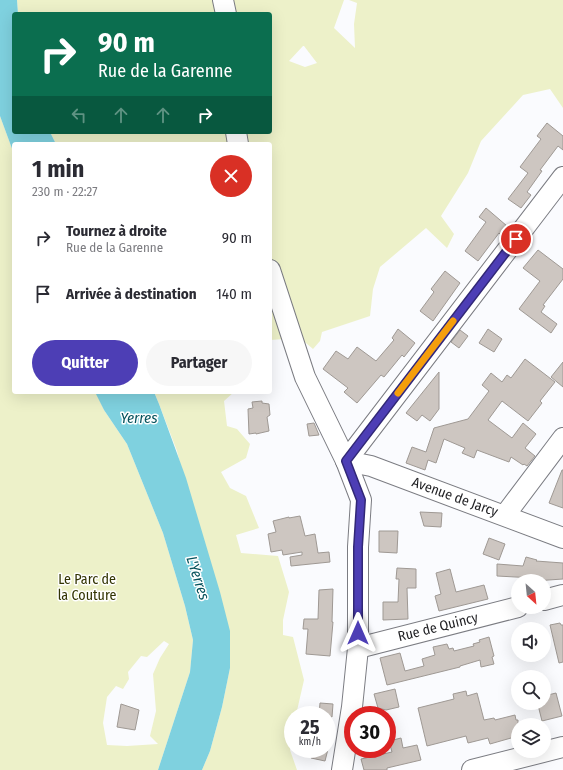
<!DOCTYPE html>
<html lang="fr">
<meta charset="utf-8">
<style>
body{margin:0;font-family:"Fira Sans Condensed",sans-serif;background:#f7f7f7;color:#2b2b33;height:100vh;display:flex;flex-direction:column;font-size:15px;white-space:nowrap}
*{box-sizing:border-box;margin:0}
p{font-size:13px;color:#7c7c81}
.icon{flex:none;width:22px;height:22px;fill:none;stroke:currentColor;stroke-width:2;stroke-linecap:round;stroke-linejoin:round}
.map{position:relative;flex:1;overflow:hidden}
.side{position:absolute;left:12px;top:142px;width:260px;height:252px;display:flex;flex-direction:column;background:#fff;border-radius:4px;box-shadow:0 4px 16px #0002}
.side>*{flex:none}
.guide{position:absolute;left:12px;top:12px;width:260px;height:122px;border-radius:4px;box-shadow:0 4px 16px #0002;background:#0b6e4f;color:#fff;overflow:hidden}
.needle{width:26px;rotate:153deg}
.controls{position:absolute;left:511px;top:574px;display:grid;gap:8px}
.controls a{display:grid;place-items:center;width:40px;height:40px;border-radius:50%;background:#fff;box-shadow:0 4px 16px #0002;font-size:20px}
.speed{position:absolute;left:284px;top:706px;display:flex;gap:8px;font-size:20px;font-weight:700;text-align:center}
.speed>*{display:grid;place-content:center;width:52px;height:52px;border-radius:50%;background:#fff;box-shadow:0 4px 16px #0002;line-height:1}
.speed small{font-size:10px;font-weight:400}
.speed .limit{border:6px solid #d22;background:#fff;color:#111}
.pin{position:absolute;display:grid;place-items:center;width:34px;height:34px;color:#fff;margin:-17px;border:2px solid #fff;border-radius:50%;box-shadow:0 1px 4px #0007}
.me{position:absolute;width:44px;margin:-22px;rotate:0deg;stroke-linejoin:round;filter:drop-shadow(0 0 3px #0008)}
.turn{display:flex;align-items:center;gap:14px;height:84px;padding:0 20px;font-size:18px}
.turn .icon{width:52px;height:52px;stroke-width:2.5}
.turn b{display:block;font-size:28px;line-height:34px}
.lanes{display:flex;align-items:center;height:38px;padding:0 20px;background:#0003;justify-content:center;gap:20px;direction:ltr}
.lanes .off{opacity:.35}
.round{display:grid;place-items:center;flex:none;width:42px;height:42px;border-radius:21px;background:#f7f7f7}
.headline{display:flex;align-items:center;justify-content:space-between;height:68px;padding:0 20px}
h1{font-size:24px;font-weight:700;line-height:30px}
.action{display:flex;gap:8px;margin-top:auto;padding:8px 20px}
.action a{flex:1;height:46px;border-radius:24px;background:#4d3eb5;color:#fff;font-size:16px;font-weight:700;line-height:46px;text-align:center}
.action a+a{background:#f7f7f7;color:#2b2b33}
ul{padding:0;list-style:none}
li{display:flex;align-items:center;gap:12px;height:56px;padding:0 20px}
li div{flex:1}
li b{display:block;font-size:15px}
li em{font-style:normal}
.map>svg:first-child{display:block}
.green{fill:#edf1c9;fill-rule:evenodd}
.water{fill:#7fd1df}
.building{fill:#cdc6c1;stroke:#9f9994}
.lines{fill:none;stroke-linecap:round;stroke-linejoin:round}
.minor-casing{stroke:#7b7c82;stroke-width:22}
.minor{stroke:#fff;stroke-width:20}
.route-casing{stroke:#322876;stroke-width:10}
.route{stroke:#4d3eb5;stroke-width:7}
.slow{stroke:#f59e0b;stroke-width:7}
.labels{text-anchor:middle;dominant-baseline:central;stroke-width:3;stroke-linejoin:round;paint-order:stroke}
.street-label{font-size:14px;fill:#1f1f22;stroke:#fff}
.park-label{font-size:14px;fill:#323402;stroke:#fff}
.water-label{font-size:15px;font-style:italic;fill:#05525c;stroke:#fff}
</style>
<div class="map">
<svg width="563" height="770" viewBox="0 0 563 770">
<rect width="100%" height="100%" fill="#fafbfe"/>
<g class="green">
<path d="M17 0H344L334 28 355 48 354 24 357 3 349 0H563V108L550 89 523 95 481 141 468 173 441 216 454 234 447 248 426 228 380 267 373 289 370 316 322 332 320 341 313 349 300 338 270 340V144H56L50 132H270V14H18ZM303 46H304L317 63 305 67 289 61Z"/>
<path d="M0 116 14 154V392H96L104 410 127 444 163 533 185 606 193 640 190 672 158 770H0ZM164 641 169 644 160 658 153 674 156 711 150 736 158 744 127 746 107 745 103 723 107 697 116 686 123 689 129 679 128 672 141 656 147 657Z"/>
<path d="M154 392H234L224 401 227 426 237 429 250 444 246 458 221 472 230 488 246 496 259 528 236 535 241 553 278 556 289 592 283 620V635L293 637 304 680 296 715H293L290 750 297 770H202L210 751 222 707 230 668 177 451 159 404Z"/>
</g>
<g class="water">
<path d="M0 0H17L18 14H14V132H50L56 144H14V154L0 116Z"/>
<path d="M95 392H154L159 404 186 478 220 592 230 631V668L222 707 210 751 202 770H158L190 672 193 640 185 606 163 533 127 444 104 410Z"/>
</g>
<g class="building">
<path d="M547 123 563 136V150L558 146 540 170 542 171 527 192 531 195 521 208 508 199 528 173 520 167 541 139 537 136Z"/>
<path d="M486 208 507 226 501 235 499 233 478 261 465 251 486 222 479 217Z"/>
<path d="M538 250 563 269V279L543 305 545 306 541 312 557 324 551 333 519 309 540 281 523 268Z"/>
<path d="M445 271 460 283 433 321 420 311 434 292 431 289Z"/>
<path d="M398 329 415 343 404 357 402 355 384 377 381 375 357 403 344 392 348 388 323 369 336 351 348 359 357 347 376 361 394 340 392 338Z"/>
<path d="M488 329 502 339 494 352 479 343Z"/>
<path d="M460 330 468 336 459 348 451 342Z"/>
<path d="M525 359 555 382 540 401 542 403 528 421 502 401 488 420 512 438 523 423 536 434 525 448 535 456 527 466 524 464 523 465 511 457 509 462 477 450 474 458 462 453 465 448 444 439 436 463 428 460 425 470 406 463 412 447 426 452 434 428 468 419 489 391 482 385 491 373 502 382 507 375 511 378Z"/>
<path d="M563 362V387L551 377Z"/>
<path d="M439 372V409L430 421 422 415 417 421 406 413Z"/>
<path d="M262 401V403L269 404 270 415 267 417 269 431 256 434V433L249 434 248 409 253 408 252 402Z"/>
<path d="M314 423 319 435 309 436 307 424Z"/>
<path d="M562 470H563V508L549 503Z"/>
<path d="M420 512 442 513 441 527 424 526Z"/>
<path d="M300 516 305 536 315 534 318 553 329 552 330 562 291 566 290 557 302 555V552L283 555 282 550 271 552 268 534 276 532 273 521 289 517V518Z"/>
<path d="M379 531H398L397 553 379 552Z"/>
<path d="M489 538 505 544 499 560 483 554Z"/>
<path d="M526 557 537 560 536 561 563 563V579L534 581V578L497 576V564L523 566Z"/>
<path d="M397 568 416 569V588H407L408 619 383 620V602H398L399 579H396Z"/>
<path d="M450 569 456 592 484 585 488 599 439 611 435 596 441 594 436 573Z"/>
<path d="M333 589 332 622H333L330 656 306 654 308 629H303L304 619H318L319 590Z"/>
<path d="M560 623 561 625H563V662L559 663 550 625Z"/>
<path d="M489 637 494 656 492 657 494 664 481 667 480 660 460 666V667L387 685 380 658 400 653 405 671 424 666 422 659 435 655 433 647 447 644 449 649 453 648 454 651 474 646 473 644 480 642 479 640Z"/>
<path d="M395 689 399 707 386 710 378 708 374 694Z"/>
<path d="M466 691 467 696 477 693 484 720 494 718 495 720 515 715 516 720H518V736L490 744 488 738 468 743 466 736 427 746 418 708 454 699 453 694Z"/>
<path d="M556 693 562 716 542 721 538 705 544 703V696Z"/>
<path d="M320 703 333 704 332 717 319 715Z"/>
<path d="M121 704 139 710 135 730 117 727Z"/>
<path d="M401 738 403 748 417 745 421 760 387 768V770H364L361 759 392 752 389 741Z"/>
<path d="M312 749H328L325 761 311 758Z"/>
</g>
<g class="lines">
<defs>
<g id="minor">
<path d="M223 0 226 14"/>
<path d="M236 132 238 144"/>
<path d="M270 270 305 377 346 461 361 500 358 547V648L352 707 342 770"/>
<path d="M346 461 563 177"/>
<path d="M346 461 371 466 563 538"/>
<path d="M505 515 563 438"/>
<path d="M544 600 563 595"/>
<path d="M358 648 518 607"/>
<path d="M472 770 563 747"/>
</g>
</defs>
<use href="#minor" class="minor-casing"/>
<use href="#minor" class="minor"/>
</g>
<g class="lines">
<defs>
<path id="route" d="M358 633V547L361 500 346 461 516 239"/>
</defs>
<use href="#route" class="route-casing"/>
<use href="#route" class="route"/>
<path class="slow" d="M398 393 453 321"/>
</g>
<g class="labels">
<g class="street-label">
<text transform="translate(455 497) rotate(20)">Avenue de Jarcy</text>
<text transform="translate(438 627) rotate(-14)">Rue de Quincy</text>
</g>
<g class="park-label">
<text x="87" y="579">Le Parc de<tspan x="87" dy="16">la Couture</tspan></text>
</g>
<g class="water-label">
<text x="139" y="418">Yerres</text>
<text transform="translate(198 578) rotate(72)">L'Yerres</text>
</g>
</g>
</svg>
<div class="controls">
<a><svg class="needle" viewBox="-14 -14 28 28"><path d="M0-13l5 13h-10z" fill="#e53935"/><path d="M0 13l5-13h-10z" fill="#7c7c81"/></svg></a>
<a><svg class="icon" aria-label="sound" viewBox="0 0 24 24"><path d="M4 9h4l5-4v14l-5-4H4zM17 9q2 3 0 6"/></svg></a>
<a><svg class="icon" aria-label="search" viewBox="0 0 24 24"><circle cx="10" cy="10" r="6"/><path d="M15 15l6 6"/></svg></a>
<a><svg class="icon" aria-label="layers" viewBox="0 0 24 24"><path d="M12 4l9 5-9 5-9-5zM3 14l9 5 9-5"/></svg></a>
</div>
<div class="speed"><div>25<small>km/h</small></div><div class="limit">30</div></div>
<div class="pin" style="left:516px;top:239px;background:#d93025"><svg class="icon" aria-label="arrive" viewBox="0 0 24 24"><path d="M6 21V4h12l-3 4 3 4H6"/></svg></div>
<svg class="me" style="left:358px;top:633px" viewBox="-20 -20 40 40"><path d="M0-17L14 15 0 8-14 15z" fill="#4d3eb5" stroke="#fff" stroke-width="4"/></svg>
<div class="guide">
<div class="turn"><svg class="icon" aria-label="right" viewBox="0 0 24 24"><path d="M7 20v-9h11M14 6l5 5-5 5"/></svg><div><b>90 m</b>Rue de la Garenne</div></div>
<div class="lanes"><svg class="icon off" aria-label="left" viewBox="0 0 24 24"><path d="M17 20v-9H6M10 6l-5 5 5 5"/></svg><svg class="icon off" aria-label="ahead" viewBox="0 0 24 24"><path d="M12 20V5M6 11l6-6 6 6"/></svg><svg class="icon off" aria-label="ahead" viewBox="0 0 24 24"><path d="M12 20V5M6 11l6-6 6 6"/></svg><svg class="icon" aria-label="right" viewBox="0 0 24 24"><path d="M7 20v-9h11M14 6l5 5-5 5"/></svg></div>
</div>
<section class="side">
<div class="headline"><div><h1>1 min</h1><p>230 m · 22:27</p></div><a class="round" style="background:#d93025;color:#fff"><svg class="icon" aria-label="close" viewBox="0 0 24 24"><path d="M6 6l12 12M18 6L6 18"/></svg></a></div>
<ul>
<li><svg class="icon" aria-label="right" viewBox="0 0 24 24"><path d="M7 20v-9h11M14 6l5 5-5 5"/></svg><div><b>Tournez à droite</b><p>Rue de la Garenne</p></div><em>90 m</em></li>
<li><svg class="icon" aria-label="arrive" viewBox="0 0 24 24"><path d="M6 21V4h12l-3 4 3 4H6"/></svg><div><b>Arrivée à destination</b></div><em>140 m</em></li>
</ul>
<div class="action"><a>Quitter</a><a>Partager</a></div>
</section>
</div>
